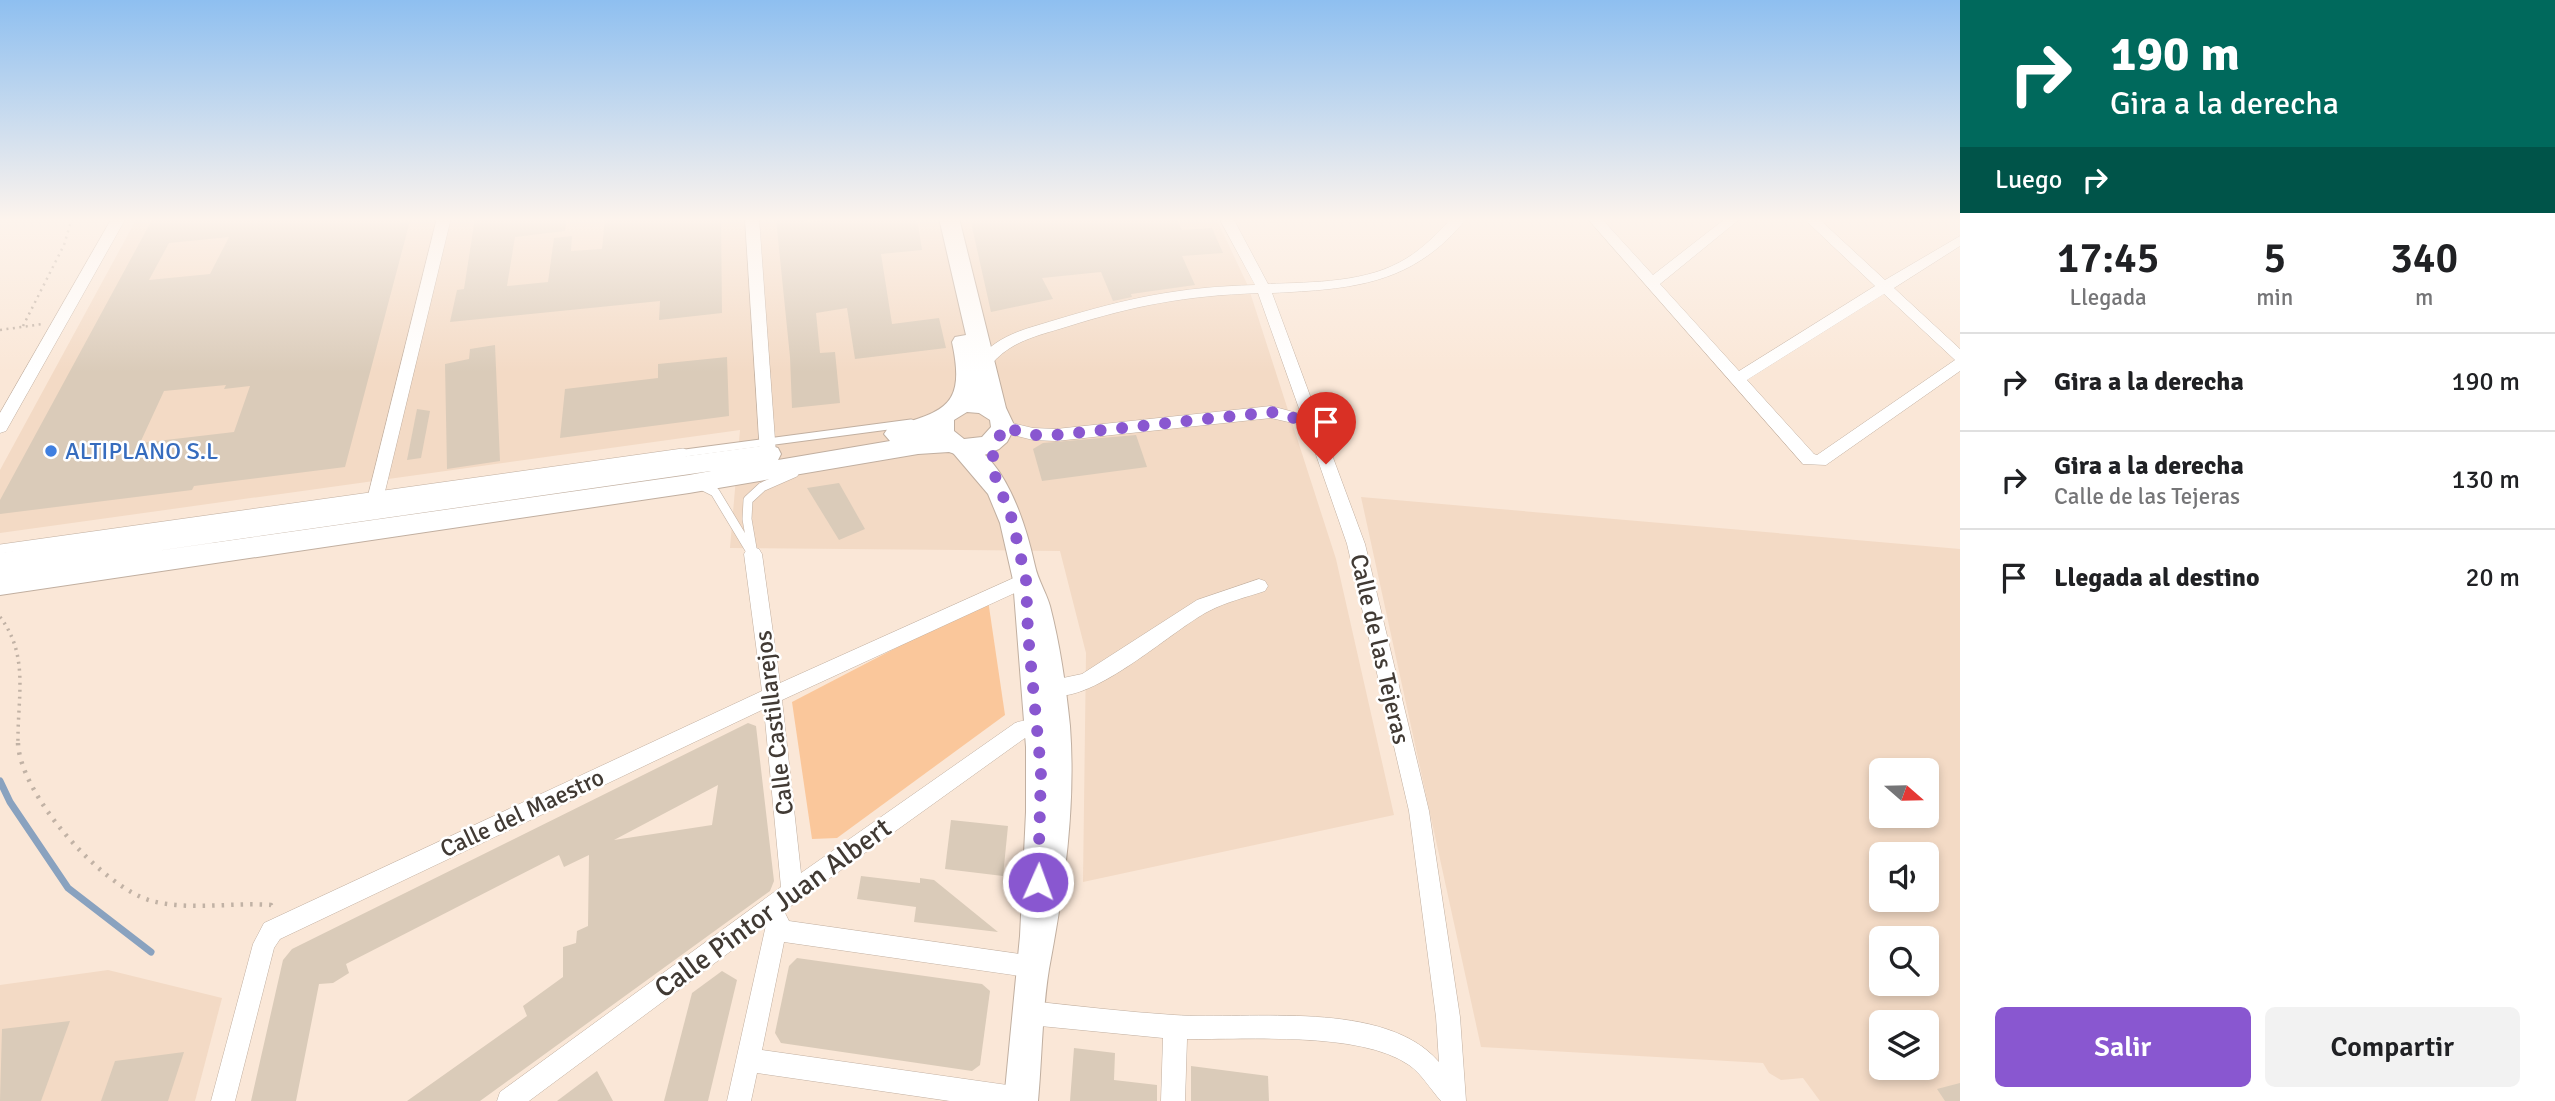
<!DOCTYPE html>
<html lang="es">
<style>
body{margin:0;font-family:Signika,sans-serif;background:#f2f2f2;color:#202124;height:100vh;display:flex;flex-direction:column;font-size:26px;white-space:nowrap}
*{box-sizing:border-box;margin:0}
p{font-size:23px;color:#757577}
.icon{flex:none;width:38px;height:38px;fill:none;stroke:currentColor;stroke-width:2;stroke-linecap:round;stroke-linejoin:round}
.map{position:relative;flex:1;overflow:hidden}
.details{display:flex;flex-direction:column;background:#fff;width:595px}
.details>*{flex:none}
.hud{background:#00695c;color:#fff;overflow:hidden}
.needle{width:46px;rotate:110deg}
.fabs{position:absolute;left:1869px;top:758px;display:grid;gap:14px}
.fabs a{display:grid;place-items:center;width:70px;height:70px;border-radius:10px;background:#fff;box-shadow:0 4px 10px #0003;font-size:35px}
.pin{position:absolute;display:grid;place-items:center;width:60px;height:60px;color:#fff;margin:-72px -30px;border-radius:50% 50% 50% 0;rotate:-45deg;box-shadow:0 0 7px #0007}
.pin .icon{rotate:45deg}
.me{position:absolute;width:77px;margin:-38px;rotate:2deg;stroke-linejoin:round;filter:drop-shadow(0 0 5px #0008)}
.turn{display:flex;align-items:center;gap:24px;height:147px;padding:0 35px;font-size:32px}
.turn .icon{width:91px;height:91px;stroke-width:2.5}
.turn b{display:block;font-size:49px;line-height:60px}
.then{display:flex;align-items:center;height:66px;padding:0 35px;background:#0003;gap:14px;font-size:26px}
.eta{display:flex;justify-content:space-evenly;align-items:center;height:119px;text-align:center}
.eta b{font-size:42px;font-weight:600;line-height:49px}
.primary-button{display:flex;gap:14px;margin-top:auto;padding:14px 35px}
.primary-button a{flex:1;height:80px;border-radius:10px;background:#8957d0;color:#fff;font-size:28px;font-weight:600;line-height:80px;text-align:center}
.primary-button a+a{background:#f2f2f2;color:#202124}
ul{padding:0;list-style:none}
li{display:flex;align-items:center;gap:21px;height:98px;padding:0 35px;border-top:2px solid #e0e0e0}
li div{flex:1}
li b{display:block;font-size:26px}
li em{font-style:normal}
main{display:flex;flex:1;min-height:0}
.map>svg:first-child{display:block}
.built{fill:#f3dac5;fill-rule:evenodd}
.green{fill:#fac79b}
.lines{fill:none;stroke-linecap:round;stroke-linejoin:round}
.stream{stroke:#89a2bf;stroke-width:7}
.building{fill:#dacbb9;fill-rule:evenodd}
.service-far1-casing{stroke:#c1afa0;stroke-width:9}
.service-casing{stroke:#c1afa0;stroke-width:10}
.minor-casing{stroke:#c1afa0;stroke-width:1}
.secondary-casing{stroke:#c1afa0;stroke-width:2}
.primary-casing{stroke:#c1afa0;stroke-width:2}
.path-far2{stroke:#c1b2a5;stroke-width:2.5;stroke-dasharray:2 4.5;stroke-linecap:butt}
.path-far1{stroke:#c1b2a5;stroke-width:3.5;stroke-dasharray:2 5;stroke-linecap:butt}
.path{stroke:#c1b2a5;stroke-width:4.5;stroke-dasharray:2.5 7;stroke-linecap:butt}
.service-far1{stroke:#fff;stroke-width:7}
.service{stroke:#fff;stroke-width:9}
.minor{fill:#fff;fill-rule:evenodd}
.secondary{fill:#fff;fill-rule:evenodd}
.primary{fill:#fff;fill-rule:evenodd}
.route{stroke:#8957d0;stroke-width:12;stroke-dasharray:0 21.6}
.shop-dot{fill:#3f7fe0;stroke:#fff;stroke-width:2.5}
.labels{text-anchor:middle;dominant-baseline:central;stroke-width:5;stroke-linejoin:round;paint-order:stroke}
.shop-label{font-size:24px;fill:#366cbe;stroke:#fff;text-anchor:start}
.street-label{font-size:24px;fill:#413a34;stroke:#fff}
.near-street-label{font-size:28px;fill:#413a34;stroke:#fff}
</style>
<main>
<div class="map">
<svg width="1960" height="1101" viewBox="0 0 1960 1101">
<rect width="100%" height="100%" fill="#fae7d7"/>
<g class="built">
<path d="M137 218H1216L1248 286 1336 559 1394 815 1083 882 1086 653 1060 551 730 548 740 430 0 533V470Z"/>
<path d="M1361 497 1960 549V1101H1820L1803 1078 1781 1080 1769 1073 1763 1063 1481 1047ZM1881 770H1927V816H1881ZM1881 854H1927V900H1881ZM1881 938H1927V984H1881ZM1881 1022H1927V1068H1881Z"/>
<path d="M108 970 222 998 195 1101H0V985Z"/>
</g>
<path class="green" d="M988 600 1005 715 837 838 812 839 792 702Z"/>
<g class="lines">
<path class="stream" d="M0 781 10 802 68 888 151 952"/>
</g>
<g class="building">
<path d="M153 218H400V222L410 221 345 467 194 486 192 490 0 514V500ZM229 237 210 274 149 280 169 243ZM226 385 224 389 250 386 234 432 140 443 164 391Z"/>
<path d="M475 218H567L565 231 515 237 507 286 548 282 554 238 572 236 571 251 602 249 605 218H721L722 313 659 320 660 301 450 322 457 290 464 289Z"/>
<path d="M806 218V222L841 218H917L922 250 881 254 892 324 939 318 946 348 855 359 847 308 816 313 820 353 835 352 840 403 792 408 790 357 776 219Z"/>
<path d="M970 218H1176L1182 230 1212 228 1223 253 1182 256 1195 285 1131 294 1132 297 1113 301 1101 272 1042 278 1053 299 991 312Z"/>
<path d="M495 345 500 461 447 469 445 364 469 359 470 349Z"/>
<path d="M727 357 729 416 560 438 565 389 658 378V364Z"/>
<path d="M417 409 430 411 421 458 407 460Z"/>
<path d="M1136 435 1147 467 1042 481 1033 449 1043 443Z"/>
<path d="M839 483 865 529 839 540 807 488Z"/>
<path d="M748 723 756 726 774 881 770 891 480 1101H407L527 1016 523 1006 563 977V947L576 943 577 931 588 926 589 855 564 867 559 855 346 964 349 973 333 983 319 984 296 1101H251L283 960 292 949ZM718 785 712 825 614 840Z"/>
<path d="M951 820 1008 826 1003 876 945 869Z"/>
<path d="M861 876 920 883V878L934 880 998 932 914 922 916 907 857 899Z"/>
<path d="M797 958 982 984 990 991 980 1065 972 1071 781 1043 775 1033 789 966Z"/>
<path d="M722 971 737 980 708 1101H664L692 993Z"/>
<path d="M70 1021 41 1101H0L2 1029Z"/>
<path d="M1074 1048 1115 1053 1114 1080 1157 1085V1101H1070Z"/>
<path d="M184 1052 168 1101H101L115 1061Z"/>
<path d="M1191 1066 1268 1076 1269 1101H1191Z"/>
<path d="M597 1071 613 1101H557Z"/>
<path d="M1960 1083V1101H1945L1937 1089Z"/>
</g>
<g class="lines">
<defs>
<path id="service-far1" d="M670 455 911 423"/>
<g id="service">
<path d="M701 485 715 492 750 550"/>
<path d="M0 549 683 453"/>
<path d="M753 554 747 519 748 500 762 487 794 473"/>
</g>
<g id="minor">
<path d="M112 218H126L6 431 0 433V413Z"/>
<path d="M437 218H451L381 508 379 513H367L365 508Z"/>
<path d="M745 218H759L776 454 768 460 760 454Z"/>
<path d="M1219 218H1233L1268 284C1313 282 1368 283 1407 258 1425 247 1438 232 1452 218H1467C1413 285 1353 289 1272 293L1365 544 1429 811 1460 1017 1466 1101H1441C1431 1090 1421 1073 1409 1065 1360 1031 1247 1040 1187 1039L1185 1101H1161L1163 1038 1030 1025 1022 1021 1018 1013 1022 1005 1030 1001C1078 1006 1126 1012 1174 1015 1251 1020 1385 999 1439 1062L1436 1017 1409 811 1347 544 1306 426 1271 418 1056 441 1033 440 997 431 995 427 1003 421 1033 428 1056 429 1271 406 1301 414 1258 293C1185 296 1136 305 1066 327 1037 336 1010 341 990 366H980L977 362C995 335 1026 329 1055 320 1128 298 1179 287 1255 285Z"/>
<path d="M1587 218H1601L1653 275 1726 218H1741L1660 284 1739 371 1875 286 1803 218H1818L1885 280 1960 236V246L1894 288 1960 349V371L1826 465 1803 464ZM1884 294 1955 360 1817 455 1814 454 1747 380Z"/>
<path d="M753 547 759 549 762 554 780 683 1020 575 1026 573 1032 575 1035 580 1032 585 782 700 801 873 1015 723C1030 717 1042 724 1049 738L1046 744 1039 747 1025 738 784 911 789 921 1034 956 1042 959 1045 967 1042 975 1034 978 784 942 762 1050 1021 1087 1030 1090 1032 1101H950L757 1073 751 1101H727L766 925 529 1101H497L500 1092 781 887 764 709 280 939 274 948 235 1101H211L253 944 264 923 762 691 744 554 747 549Z"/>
<path d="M1259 579 1265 581 1268 586 1265 591C1247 597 1226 602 1209 611 1170 631 1088 710 1044 694L1041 688 1044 682 1082 674 1197 600Z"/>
</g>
<path id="secondary" d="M959 439C1005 453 1026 525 1035 566 1038 580 1046 592 1050 606 1060 645 1066 686 1070 726 1076 808 1064 889 1049 969 1042 1012 1042 1058 1038 1101H1004L1020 936 1026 812V747L1013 580 1000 523 988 494 948 447 951 441Z"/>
<path id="primary" d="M939 218H959L1006 408 1015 427 1007 442 999 449 982 456H961L949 452 918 454 689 493 0 595V553L373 498 769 445 778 448 781 454 778 460 890 441 884 434 888 428C945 411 966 407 952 342L955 337 966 335ZM967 412 979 413 990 420 991 427 982 437 964 439 954 431V420ZM711 471 689 475 149 552Z"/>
</defs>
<use href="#service-far1" class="service-far1-casing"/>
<use href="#service" class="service-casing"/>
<use href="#minor" class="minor-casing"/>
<use href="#secondary" class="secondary-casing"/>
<use href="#primary" class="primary-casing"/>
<g class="path-far2">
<path d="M23 326 64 245 72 218"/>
<path d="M0 330 43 324"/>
</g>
<path class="path-far1" d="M0 617C30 656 17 699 18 745"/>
<path class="path" d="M18 743C20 795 103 888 152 901 191 911 232 902 271 905L274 911"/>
<use href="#service-far1" class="service-far1"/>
<use href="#service" class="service"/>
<use href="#minor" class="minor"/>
<use href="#secondary" class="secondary"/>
<use href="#primary" class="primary"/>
</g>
<linearGradient id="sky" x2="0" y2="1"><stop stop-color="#8ebff0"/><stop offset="0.59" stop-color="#fdf4ed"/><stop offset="1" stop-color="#fdf4ed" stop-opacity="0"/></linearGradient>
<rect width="1960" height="372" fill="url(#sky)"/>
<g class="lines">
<path class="route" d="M1038 882 1041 771 1028 634 1026 580 1012 519 993 471V454L1003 427 1033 435H1056L1271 412 1310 422 1326 464"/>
</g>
<circle class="shop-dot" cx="51" cy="451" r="7"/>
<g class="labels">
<g class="shop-label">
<text x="65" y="451">ALTIPLANO S.L</text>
</g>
<g class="street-label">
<text transform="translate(1380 649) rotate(77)">Calle de las Tejeras</text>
<text transform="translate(774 723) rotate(-97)">Calle Castillarejos</text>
<text transform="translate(522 813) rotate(-25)">Calle del Maestro</text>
</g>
<g class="near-street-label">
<text transform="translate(773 908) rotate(-36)">Calle Pintor Juan Albert</text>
</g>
</g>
</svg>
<div class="fabs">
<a><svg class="needle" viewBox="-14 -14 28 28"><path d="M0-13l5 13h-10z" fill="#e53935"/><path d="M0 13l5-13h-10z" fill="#757577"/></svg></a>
<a><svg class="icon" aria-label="sound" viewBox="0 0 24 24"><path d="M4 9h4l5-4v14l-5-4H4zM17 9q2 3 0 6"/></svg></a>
<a><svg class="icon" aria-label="search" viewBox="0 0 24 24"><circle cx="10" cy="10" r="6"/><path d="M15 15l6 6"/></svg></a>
<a><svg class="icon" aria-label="layers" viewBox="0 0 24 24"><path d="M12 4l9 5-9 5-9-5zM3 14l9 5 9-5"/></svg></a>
</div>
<div class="pin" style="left:1326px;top:464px;background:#d93025"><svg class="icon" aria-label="arrive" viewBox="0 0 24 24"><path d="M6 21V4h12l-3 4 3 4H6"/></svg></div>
<svg class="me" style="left:1038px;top:882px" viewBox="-20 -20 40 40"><circle r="17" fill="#8957d0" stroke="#fff" stroke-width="3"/><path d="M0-11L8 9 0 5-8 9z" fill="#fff"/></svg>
</div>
<section class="details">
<div class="hud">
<div class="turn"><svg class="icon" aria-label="right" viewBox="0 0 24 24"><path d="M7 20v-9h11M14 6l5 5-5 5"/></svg><div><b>190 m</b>Gira a la derecha</div></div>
<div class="then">Luego<svg class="icon" aria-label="right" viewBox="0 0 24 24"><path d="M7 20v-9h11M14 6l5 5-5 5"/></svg></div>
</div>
<div class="eta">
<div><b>17:45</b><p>Llegada</p></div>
<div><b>5</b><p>min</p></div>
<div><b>340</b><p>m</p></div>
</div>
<ul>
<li><svg class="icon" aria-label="right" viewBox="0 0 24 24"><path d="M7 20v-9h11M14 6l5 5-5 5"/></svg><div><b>Gira a la derecha</b></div><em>190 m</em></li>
<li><svg class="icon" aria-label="right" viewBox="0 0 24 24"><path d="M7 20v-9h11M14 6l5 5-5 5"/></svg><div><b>Gira a la derecha</b><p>Calle de las Tejeras</p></div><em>130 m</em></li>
<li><svg class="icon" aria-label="arrive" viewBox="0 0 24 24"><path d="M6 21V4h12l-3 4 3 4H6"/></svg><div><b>Llegada al destino</b></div><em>20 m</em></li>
</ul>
<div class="primary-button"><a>Salir</a><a>Compartir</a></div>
</section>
</main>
